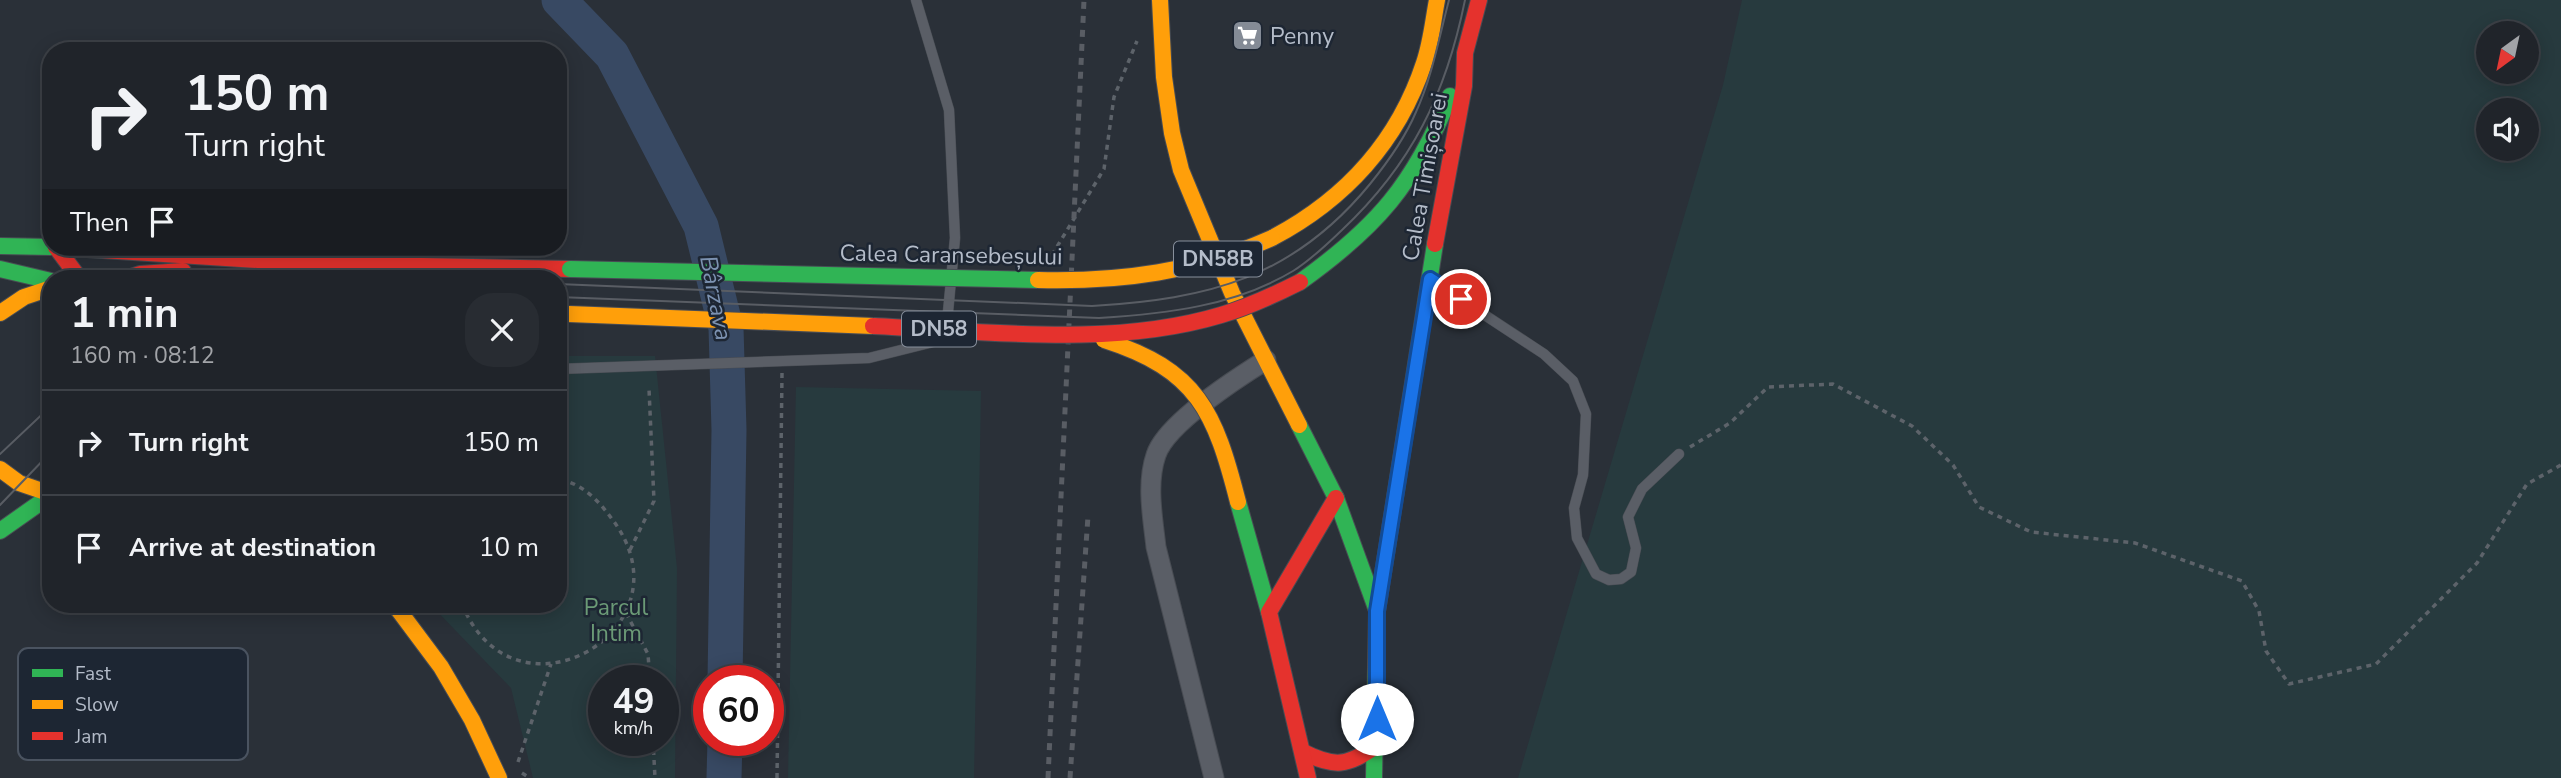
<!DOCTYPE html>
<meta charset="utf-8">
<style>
body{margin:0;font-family:"Nunito Sans",sans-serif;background:#282c32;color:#f1f3f6;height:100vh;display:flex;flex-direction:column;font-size:26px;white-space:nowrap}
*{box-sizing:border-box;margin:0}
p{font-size:23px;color:#a2a4a8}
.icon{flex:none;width:38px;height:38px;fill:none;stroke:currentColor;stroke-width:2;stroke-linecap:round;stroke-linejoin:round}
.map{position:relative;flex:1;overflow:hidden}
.drawer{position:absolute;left:42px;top:270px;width:525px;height:343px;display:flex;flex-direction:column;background:#20242a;border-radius:28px;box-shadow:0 4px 18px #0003,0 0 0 2px #3d4147}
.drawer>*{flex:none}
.guide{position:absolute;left:42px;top:42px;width:525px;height:214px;border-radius:28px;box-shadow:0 4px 18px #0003,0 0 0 2px #3d4147;background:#20242a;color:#f1f3f6;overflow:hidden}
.needle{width:46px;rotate:213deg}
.tools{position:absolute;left:2476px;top:21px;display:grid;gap:14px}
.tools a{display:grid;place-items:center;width:63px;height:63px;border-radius:50%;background:#20242a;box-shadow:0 4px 18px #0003,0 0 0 2px #3d4147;font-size:35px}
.speed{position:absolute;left:588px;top:665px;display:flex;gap:14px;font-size:35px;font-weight:700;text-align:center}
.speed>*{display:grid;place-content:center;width:91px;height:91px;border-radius:50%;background:#20242a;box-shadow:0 4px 18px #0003,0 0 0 2px #3d4147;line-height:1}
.speed small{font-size:18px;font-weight:400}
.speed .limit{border:10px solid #d22;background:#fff;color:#111}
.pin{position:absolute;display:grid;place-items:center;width:60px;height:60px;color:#fff;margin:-30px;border:4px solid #fff;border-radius:50%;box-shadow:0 2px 7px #0007}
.me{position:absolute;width:77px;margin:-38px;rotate:0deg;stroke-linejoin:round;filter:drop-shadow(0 0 5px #0008)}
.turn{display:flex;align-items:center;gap:24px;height:147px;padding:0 28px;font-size:32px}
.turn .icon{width:91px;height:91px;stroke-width:2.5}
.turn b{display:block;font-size:49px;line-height:60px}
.then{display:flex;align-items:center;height:66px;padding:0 28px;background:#0003;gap:14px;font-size:26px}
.round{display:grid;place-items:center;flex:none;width:74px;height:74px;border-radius:28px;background:#282c32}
.summary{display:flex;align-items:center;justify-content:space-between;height:119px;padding:0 28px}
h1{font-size:42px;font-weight:700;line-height:52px}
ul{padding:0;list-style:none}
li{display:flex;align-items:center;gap:21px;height:105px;padding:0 28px;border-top:2px solid #3d4147}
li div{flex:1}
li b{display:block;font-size:26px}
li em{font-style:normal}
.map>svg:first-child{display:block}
.green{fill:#273a3e;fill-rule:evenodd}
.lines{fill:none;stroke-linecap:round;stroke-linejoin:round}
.river{stroke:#384963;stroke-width:35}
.lane-casing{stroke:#484c53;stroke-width:11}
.street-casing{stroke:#484c53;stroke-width:21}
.fast-casing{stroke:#484c53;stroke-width:18}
.slow-casing{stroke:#484c53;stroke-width:18}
.jam-casing{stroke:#484c53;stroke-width:18}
.path{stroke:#5d636a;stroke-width:3.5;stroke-dasharray:5 5;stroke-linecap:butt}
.lane{stroke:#5a5e66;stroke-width:10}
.street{stroke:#5a5e66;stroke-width:19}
.fast{stroke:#30b455;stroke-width:16}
.slow{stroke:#ff9f0a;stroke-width:16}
.jam{stroke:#e5322d;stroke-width:16}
.tram{stroke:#595d64;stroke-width:2}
.rail{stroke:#595d64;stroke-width:5;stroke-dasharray:7 7;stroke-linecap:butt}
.fast-bridge-casing{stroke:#484c55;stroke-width:18;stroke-linecap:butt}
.slow-bridge-casing{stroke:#484c55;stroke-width:18;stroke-linecap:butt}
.jam-bridge-casing{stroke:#484c55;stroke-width:18;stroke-linecap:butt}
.fast-bridge{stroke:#30b455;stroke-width:16}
.slow-bridge{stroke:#ff9f0a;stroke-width:16}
.jam-bridge{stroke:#e5322d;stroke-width:16}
.route-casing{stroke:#114b97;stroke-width:18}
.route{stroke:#1a73e8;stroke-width:12}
.labels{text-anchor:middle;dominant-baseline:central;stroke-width:5;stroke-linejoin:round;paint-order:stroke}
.shield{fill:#1d2633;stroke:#878f9c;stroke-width:2}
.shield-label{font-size:21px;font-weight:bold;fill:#b4bcc9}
.poi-label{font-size:23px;fill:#b4bcc9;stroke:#1d2633;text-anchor:start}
.street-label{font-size:23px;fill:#b4bcc9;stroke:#1d2633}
.park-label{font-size:23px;fill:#6b9a76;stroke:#1d2633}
.water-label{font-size:24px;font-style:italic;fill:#7c92b1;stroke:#1d2633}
.key{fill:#1d2633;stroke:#4a5360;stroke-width:2}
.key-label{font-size:19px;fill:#b4bcc9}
</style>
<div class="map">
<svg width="2561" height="778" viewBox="0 0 2561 778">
<rect width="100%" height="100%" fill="#2a3038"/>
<g class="green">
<path d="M1742 0H2561V778H1518L1723 85ZM2488 33H2527V72H2488ZM2488 110H2527V149H2488Z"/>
<path d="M558 356H655L677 568 675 778H533L511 688 430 604H558ZM604 681H663V740H604Z"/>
<path d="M796 387 981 391 974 778H788Z"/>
</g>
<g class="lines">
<g class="river">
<path d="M559 0 612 55 701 226 726 328 729 430 725 681"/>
<path d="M724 778 725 740"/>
</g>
<defs>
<g id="lane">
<path d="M1433 281 1544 354 1573 381 1586 414 1583 475 1574 508 1577 538 1596 574 1609 580 1621 579 1631 572 1636 548 1628 517 1642 489 1679 454"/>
<path d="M558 369 869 358 933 342 948 312 955 238 949 110 916 0"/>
</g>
<path id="street" d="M1214 778 1156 547C1153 519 1146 484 1156 455 1166 424 1237 378 1266 360"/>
<g id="fast">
<path d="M0 246 51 247"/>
<path d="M0 269 51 281"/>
<path d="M1300 282C1377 227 1414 184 1450 96"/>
<path d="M1299 425 1336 498 1376 608"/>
<path d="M1238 502 1269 612"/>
<path d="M0 531 51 495"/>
<path d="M1374 778 1377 611 1435 244"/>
</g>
<g id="slow">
<path d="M1160 0 1164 77 1172 133 1181 170 1232 293 1299 425"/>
<path d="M1272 238C1344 200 1398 142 1424 63 1431 43 1433 21 1437 0"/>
<path d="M0 313 24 297 51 288"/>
<path d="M0 469 19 483 51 494"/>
<path d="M394 604 441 667 472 720 499 778"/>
</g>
<g id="jam">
<path d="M1435 244 1464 86 1465 53 1479 0"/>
<path d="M56 247 320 264 570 269"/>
<path d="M56 247 79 278"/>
<path d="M128 278 140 274 183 271"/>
<path d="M1303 752C1335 768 1347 766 1376 746"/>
<path d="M1308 778 1269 612 1336 498"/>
</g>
</defs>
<use href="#lane" class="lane-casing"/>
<use href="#street" class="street-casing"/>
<use href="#fast" class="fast-casing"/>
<use href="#slow" class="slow-casing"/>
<use href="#jam" class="jam-casing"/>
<g class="path">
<path d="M1052 255 1104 169 1114 97 1137 41"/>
<path d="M561 335 562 355"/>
<path d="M1690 447 1730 423 1768 387 1833 384 1912 426 1953 465 1979 507 2031 532 2135 543 2242 581 2259 611 2266 651 2289 684 2376 664 2477 563 2527 484 2561 465"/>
<path d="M630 550 654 501 649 389"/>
<path d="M462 604C514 733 696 629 612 519 599 501 582 483 558 479"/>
<path d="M626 613 648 654 650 681"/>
<path d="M653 740 655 778"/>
<path d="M518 762 551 664"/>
<path d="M522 773 530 778"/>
<path d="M777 778 782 373"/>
</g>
<use href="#lane" class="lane"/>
<use href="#street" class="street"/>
<use href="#fast" class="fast"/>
<use href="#slow" class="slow"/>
<use href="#jam" class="jam"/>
<g class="tram">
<path d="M558 284 1092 306C1209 299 1293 278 1370 184 1387 163 1405 138 1416 112 1432 77 1439 38 1449 0"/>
<path d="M558 297 1099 318C1165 314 1235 306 1293 271 1311 260 1327 244 1342 230 1412 164 1446 94 1465 0"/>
<path d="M0 454 51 406"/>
<path d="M0 505 51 452"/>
</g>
<g class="rail">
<path d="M1048 778 1084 0"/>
<path d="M1070 778 1088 516"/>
</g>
<defs>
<path id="fast-bridge" d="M570 269 1038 280"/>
<g id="slow-bridge">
<path d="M1038 280C1121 282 1196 272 1272 238"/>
<path d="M569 314 873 326"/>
<path d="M1104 340C1198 370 1215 412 1238 502"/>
</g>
<path id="jam-bridge" d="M873 326C987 331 1111 348 1221 315 1249 307 1274 295 1300 282"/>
</defs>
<use href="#fast-bridge" class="fast-bridge-casing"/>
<use href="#slow-bridge" class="slow-bridge-casing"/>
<use href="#jam-bridge" class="jam-bridge-casing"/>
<use href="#fast-bridge" class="fast-bridge"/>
<use href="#slow-bridge" class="slow-bridge"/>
<use href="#jam-bridge" class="jam-bridge"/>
</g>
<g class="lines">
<defs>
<path id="route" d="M1377 719V611L1430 279 1461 299"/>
</defs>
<use href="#route" class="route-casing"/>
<use href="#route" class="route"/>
</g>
<defs>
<symbol id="supermarket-square" viewBox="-11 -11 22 22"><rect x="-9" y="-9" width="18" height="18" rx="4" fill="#848b96" stroke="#1d2633"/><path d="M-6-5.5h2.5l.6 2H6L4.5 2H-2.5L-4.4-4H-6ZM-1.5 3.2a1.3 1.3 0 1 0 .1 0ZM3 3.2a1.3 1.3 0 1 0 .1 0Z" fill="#fff"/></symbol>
</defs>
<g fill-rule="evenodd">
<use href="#supermarket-square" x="1230" y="18" width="35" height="35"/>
</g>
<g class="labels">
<g class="shield">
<rect x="1174" y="241.5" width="88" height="35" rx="5"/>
<rect x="902" y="311.5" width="74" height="35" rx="5"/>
</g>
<g class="shield-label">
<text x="1218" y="259">DN58B</text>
<text x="939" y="329">DN58</text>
</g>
<g class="poi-label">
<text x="1270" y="36">Penny</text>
</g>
<g class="street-label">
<text transform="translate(1425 177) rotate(-80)">Calea Timișoarei</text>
<text transform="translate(951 255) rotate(1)">Calea Caransebeșului</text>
</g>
<g class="park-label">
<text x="616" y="607">Parcul<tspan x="616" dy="26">Intim</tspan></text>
</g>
<g class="water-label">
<text transform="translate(716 298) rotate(79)">Bârzava</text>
</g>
</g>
<rect x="18" y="648" width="230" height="112" rx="10" class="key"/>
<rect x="32" y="669" width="31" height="8" fill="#30b455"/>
<rect x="32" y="700" width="31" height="9" fill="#ff9f0a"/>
<rect x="32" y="732" width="31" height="8" fill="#e5322d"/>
<g class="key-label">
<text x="75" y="680">Fast</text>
<text x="75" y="711">Slow</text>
<text x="75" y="743">Jam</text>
</g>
</svg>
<div class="tools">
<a><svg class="needle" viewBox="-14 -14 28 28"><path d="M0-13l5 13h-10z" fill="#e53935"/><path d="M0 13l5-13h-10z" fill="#a2a4a8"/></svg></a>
<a><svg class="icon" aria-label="sound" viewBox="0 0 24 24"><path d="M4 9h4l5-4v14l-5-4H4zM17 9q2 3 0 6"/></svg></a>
</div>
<div class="speed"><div>49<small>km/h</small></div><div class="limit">60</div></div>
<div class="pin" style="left:1461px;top:299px;background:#d93025"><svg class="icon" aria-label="arrive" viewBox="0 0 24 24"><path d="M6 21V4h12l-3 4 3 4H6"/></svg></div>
<svg class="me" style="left:1377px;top:719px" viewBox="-20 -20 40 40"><circle r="19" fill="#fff"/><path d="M0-13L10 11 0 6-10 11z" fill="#1a73e8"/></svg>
<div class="guide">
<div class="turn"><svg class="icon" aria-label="right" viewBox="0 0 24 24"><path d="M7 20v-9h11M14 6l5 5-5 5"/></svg><div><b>150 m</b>Turn right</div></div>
<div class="then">Then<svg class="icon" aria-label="arrive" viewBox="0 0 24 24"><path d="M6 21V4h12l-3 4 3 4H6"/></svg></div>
</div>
<section class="drawer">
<div class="summary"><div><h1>1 min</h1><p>160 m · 08:12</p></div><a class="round"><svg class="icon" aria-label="close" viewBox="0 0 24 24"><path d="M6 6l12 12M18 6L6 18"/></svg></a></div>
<ul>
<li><svg class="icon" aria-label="right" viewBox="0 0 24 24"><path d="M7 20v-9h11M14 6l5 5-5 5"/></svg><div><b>Turn right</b></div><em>150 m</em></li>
<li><svg class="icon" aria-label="arrive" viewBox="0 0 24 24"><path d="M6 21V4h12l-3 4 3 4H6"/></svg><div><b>Arrive at destination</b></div><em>10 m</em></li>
</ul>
</section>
</div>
